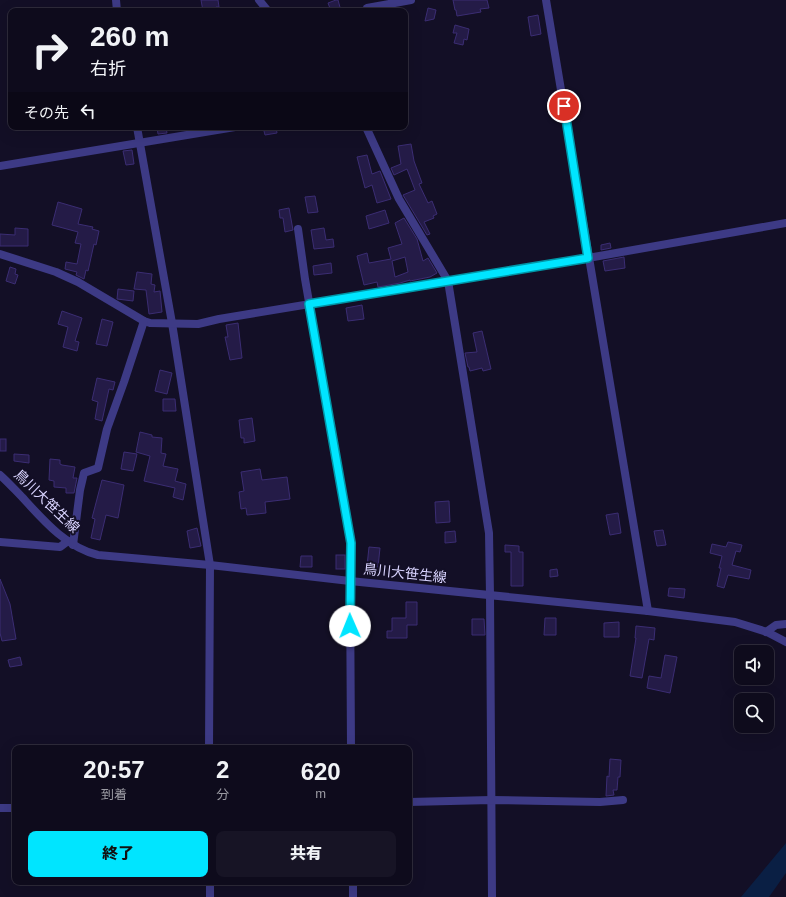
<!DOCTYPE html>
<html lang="ja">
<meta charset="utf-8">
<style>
body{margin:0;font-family:Arial,"Noto Sans JP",sans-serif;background:#171425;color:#f1f3f6;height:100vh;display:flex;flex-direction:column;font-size:15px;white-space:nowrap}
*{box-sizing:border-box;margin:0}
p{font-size:13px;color:#9b9ba3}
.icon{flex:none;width:22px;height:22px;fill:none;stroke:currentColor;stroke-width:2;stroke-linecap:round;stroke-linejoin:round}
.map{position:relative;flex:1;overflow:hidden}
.sheet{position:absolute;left:12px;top:745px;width:400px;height:140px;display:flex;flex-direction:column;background:#0e0b1c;border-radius:8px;box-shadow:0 4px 16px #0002,0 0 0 1px #2e2b3b}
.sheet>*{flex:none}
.hud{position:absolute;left:8px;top:8px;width:400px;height:122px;border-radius:8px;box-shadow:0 4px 16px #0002,0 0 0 1px #2e2b3b;background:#0e0b1c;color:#f1f3f6;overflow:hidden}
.controls{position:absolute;left:734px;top:645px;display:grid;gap:8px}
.controls a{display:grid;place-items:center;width:40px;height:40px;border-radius:8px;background:#0e0b1c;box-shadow:0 4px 16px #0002,0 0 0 1px #2e2b3b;font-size:20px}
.pin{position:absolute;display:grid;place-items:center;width:34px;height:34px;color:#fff;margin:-17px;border:2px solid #fff;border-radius:50%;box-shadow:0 1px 4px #0007}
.me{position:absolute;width:44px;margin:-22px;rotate:359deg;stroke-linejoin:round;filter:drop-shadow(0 0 3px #0008)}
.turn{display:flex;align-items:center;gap:14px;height:84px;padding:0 16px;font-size:18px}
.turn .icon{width:52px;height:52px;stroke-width:2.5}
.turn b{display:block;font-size:28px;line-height:34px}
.then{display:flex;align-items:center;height:38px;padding:0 16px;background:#0003;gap:8px;font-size:15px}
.eta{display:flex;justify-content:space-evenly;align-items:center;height:68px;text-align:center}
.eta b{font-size:24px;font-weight:800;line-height:28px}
.action{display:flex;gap:8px;margin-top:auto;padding:8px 16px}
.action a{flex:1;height:46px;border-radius:8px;background:#00e5ff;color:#111;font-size:16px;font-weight:800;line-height:46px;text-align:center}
.action a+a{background:#171425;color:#f1f3f6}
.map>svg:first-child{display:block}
.water{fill:#0a1f44}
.building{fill:#241b47;stroke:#3b2d73;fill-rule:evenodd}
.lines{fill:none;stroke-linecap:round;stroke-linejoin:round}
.minor{stroke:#3d3a85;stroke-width:8}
.route-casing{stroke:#0095a6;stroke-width:10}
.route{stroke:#00e5ff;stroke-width:7}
.labels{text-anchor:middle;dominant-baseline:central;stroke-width:4;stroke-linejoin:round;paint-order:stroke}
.street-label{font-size:14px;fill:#d9d4ff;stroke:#130f26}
</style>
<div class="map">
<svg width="786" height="897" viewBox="0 0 786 897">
<rect width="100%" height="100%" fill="#130f26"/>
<path class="water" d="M786 843V873L769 897H741Z"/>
<g class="building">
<path d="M201 0H218L219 7H216V11H203Z"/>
<path d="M336 0H338L341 11H331L328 3Z"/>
<path d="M453 0H487L489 8 480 9 481 12 457 16 456 10H455Z"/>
<path d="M428 8 436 10 434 19 425 21Z"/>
<path d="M538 15 541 34 531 36 528 17Z"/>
<path d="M455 25 469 29 467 40 464 39 463 45 454 43 457 33H453Z"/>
<path d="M157 127H166L167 133 158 134Z"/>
<path d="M263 127H276L277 133 265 135Z"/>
<path d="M411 144 414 161 422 183 419 184 428 203 432 201 437 214 433 216 434 218 424 222 430 234 427 235 403 195 415 190 407 169 394 175 391 168 401 164 398 146Z"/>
<path d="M132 150 134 164 126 165 123 151Z"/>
<path d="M367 155 372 174 380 171 391 199 377 203 372 185 365 188 357 157Z"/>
<path d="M315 196 318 212 308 213 305 197Z"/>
<path d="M58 202 82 209 78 224 93 227 92 229 99 231 96 245 94 244 88 271 86 270 84 279 76 275 77 272 65 269 66 262 77 264 81 244 75 243 78 232 52 225Z"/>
<path d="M289 208 293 230 285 232 283 218H280L279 210Z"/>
<path d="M385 210 389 223 369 229 366 216Z"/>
<path d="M404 218 417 239 423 261 428 258 437 273 430 277 410 281V280L400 283 378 287 377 282 364 285 357 256 367 253 369 263 391 259 388 248 402 244 395 223ZM405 257 408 272 395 277 392 261Z"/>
<path d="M15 228 28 229V246H0V234L15 235Z"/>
<path d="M324 228 326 240 333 239 334 247 314 249 311 230Z"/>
<path d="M610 243 611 248 601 250V245Z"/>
<path d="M624 257 625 268 605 271 603 261Z"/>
<path d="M331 263 332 273 314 275 313 266Z"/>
<path d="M10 267 16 269 15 274 18 275 15 284 6 281Z"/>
<path d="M137 272 152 274 151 284 155 285 154 292 160 291 162 312 149 314 146 290 134 289Z"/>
<path d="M118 289 134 291 133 301 117 299Z"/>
<path d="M362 305 364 319 348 321 346 308Z"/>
<path d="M62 311 82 318 75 341 79 342 77 351 63 347 68 327 58 324Z"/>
<path d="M102 319 113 322 107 346 96 344Z"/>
<path d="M238 323 242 358 230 360 225 337H228L226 325Z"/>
<path d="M482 331 491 369 483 371 482 368 470 371 469 367H468L465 353 477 352 473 333Z"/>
<path d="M160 370 172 373 167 394 155 391Z"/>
<path d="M97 378 115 382 113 390 109 389 102 421 95 419 98 402 92 400Z"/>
<path d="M163 399H175L176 411H163Z"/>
<path d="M252 418 255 441 244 443V438H241L239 420Z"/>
<path d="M140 432 152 435V437L162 438 161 453 166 454 163 466 178 469 175 481 186 484 183 500 173 497 175 488 144 481 150 456 136 452Z"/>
<rect x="0" y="439" width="6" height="12"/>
<path d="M124 452 137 454 133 471 121 469Z"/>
<path d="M14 454 29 455V463L14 461Z"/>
<path d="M50 459 60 460V464L62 465 75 467 73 478H77L74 493H66V488L54 487V481L49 480Z"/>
<path d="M260 469 262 480 287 477 290 499 265 502 266 513 247 515 246 508 241 509 239 492 244 491 241 472Z"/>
<path d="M102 480 124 485 118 518 106 515 100 540 91 538 95 519 92 518Z"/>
<path d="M449 501 450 522 436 523 435 502Z"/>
<path d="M618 513 621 533 610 535 606 515Z"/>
<path d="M197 528 201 546 190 548 187 531Z"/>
<path d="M663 530 666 545 657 546 654 531Z"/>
<path d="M455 531 456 542 445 543V532Z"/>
<path d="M728 542 742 545 740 552 736 551 732 565 751 570 749 579 728 575 724 588 717 586 721 568H719L722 556 710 553 712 544 726 547Z"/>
<path d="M505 545 519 546V552H523V586H511V552H505Z"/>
<path d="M369 547 380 548 378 567 367 566Z"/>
<rect x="336" y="555" width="9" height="14"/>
<path d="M301 556H312V567H300Z"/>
<path d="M557 569 558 576 550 577V570Z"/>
<path d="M434 574H443L442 581 434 580Z"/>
<path d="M0 579 10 604 16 639 2 641 0 633Z"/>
<path d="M669 588 685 589 684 598 668 596Z"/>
<path d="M406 602H417V625H407V638H387V631H392V618H406Z"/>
<path d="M545 618H556V635H544Z"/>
<path d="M472 619H484L485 635H472Z"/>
<path d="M619 622V637H604V623Z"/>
<path d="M636 626 655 628 654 640 649 639 642 678 630 676 636 638H635Z"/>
<path d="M665 655 677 657 670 693 647 688 649 676 661 678Z"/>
<path d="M20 657 22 665 10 667 8 660Z"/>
<path d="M610 759 621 760 620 777H618L617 790H613L614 795 606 796 607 776 609 777Z"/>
</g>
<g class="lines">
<g class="minor">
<path d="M116 0 117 11"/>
<path d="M259 0 268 11"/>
<path d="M546 0 648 611"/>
<path d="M368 11 367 8 411 0"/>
<path d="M137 127 172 323 210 565 209 748"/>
<path d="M366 127 399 199 448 281 489 533 490 595 492 897"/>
<path d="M0 166 235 127"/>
<path d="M298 229 305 279 351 543 350 581 351 748"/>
<path d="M0 254 56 272 78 282 144 321 150 323 198 324 219 319 588 258 786 223"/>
<path d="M0 475C8 482 15 490 22 497 43 520 67 548 98 555L210 565 350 581 648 611 735 622 767 632 786 642"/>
<path d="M0 542 60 547 68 541"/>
<path d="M73 545 80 490 84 473 98 468 107 429 124 382 144 321"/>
<path d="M766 632 776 625 786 624"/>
<path d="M409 802 491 800 600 802 623 800"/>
<path d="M0 808H15"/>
<path d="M210 882V897"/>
<path d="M353 882V897"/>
</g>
</g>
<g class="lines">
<defs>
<path id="route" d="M350 626 351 543 309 304 588 258 564 106"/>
</defs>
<use href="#route" class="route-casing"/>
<use href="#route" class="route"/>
</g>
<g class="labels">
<g class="street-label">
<text transform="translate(47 501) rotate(44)">鳥川大笹生線</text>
<text transform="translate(405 573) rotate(6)">鳥川大笹生線</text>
</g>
</g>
</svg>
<div class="controls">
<a><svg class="icon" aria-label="sound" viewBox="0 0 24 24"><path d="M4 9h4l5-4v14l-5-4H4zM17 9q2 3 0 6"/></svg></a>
<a><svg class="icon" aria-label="search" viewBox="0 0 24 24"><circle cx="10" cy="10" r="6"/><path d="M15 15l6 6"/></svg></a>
</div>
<div class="pin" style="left:564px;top:106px;background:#d93025"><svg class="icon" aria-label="arrive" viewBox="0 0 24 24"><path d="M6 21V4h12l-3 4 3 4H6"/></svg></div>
<svg class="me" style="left:350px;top:626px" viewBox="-20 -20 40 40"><circle r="19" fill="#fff"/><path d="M0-13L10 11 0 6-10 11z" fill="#00e5ff"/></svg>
<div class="hud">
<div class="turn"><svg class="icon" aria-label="right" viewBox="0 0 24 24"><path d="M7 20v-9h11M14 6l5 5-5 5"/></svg><div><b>260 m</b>右折</div></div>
<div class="then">その先<svg class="icon" aria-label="left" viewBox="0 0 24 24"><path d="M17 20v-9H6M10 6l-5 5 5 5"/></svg></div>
</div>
<section class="sheet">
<div class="eta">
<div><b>20:57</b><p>到着</p></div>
<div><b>2</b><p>分</p></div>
<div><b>620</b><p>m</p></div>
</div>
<div class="action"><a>終了</a><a>共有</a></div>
</section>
</div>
